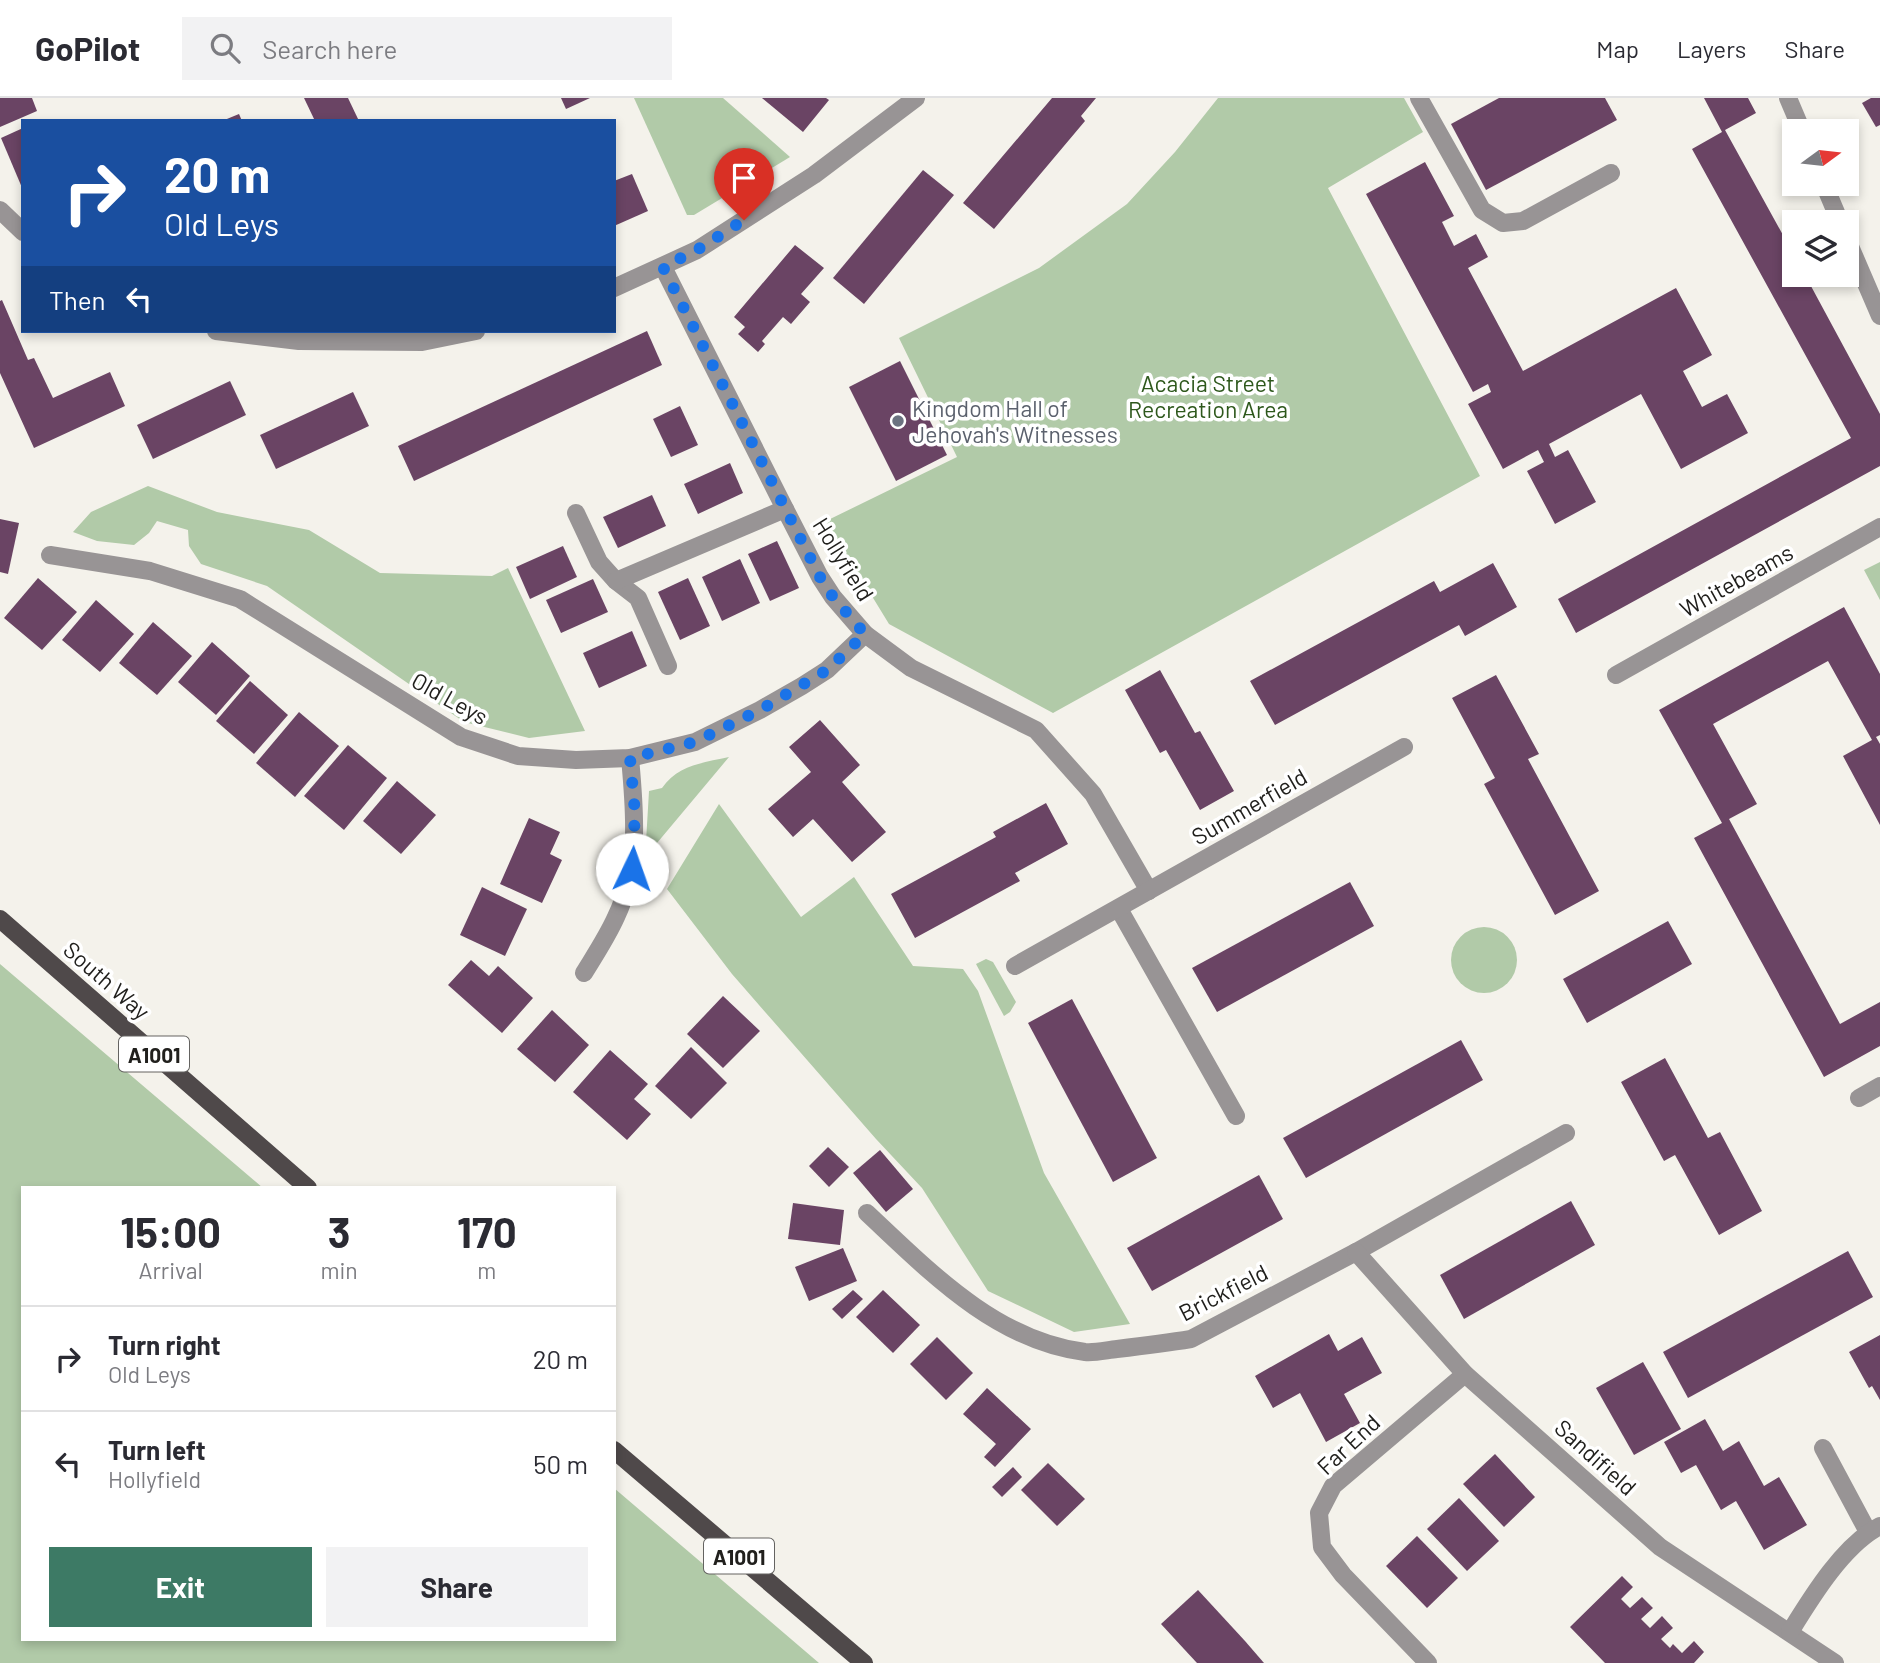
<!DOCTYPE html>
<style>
body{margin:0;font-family:Barlow,sans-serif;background:#f2f2f3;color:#2b2b33;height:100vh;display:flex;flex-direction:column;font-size:26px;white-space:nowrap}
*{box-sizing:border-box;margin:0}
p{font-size:23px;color:#7c7c81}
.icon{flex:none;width:38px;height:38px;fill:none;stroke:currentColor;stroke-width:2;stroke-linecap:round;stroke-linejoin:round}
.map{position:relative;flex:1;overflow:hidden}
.sheet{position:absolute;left:21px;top:1088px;width:595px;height:455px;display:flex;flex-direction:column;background:#fff;border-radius:0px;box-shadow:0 4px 10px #0003}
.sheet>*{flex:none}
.guide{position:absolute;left:21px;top:21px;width:595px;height:214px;border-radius:0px;box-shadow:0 4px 10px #0003;background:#1a4fa0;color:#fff;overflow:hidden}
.needle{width:46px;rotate:75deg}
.tools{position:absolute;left:1782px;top:21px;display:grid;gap:14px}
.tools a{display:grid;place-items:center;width:77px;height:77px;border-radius:0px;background:#fff;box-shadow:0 4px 10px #0003;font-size:35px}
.pin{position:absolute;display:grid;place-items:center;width:60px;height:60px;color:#fff;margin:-72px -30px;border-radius:50% 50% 50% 0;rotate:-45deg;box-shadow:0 0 7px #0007}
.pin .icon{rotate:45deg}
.me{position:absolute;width:77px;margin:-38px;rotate:3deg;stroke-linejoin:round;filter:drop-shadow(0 0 5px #0008)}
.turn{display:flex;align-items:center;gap:24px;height:147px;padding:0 28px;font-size:32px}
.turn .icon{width:91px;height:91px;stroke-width:2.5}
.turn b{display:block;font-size:49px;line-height:60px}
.then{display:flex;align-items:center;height:66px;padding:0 28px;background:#0003;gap:14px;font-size:26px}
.eta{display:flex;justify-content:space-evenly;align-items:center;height:119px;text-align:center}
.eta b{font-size:42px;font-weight:700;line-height:49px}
.cta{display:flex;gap:14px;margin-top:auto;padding:14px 28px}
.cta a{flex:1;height:80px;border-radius:0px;background:#3d7a65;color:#fff;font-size:28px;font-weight:700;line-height:80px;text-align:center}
.cta a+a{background:#f2f2f3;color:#2b2b33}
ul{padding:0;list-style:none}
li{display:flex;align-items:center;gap:21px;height:105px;padding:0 28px;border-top:2px solid #e1e1e2}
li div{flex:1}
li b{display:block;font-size:26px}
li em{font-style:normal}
header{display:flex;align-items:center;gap:42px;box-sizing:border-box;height:98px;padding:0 35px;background:#fff;border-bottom:2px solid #e1e1e2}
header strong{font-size:33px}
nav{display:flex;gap:38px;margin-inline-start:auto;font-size:24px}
.search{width:490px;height:63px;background:#f2f2f3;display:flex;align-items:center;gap:18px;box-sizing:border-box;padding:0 24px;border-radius:0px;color:#7c7c81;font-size:26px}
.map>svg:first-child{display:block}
.green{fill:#b1caa8}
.building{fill:#6a4464}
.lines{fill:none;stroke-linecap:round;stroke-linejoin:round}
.minor{stroke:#989495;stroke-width:18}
.major{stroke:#4f494a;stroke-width:18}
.route{stroke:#1a73e8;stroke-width:12;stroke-dasharray:0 21.6}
.worship-dot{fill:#6b7280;stroke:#fff;stroke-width:2.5}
.labels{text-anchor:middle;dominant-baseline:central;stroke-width:7;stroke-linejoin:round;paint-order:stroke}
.shield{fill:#fff;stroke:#646361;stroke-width:2}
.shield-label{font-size:21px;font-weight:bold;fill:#21201d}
.park-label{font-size:23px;fill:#2e581c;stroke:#fff}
.worship-label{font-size:23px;fill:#5b616d;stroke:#fff;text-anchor:start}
.street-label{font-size:23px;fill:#21201d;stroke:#fff}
</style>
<header>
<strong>GoPilot</strong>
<div class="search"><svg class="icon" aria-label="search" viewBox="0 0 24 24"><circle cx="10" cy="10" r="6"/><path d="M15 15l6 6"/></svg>Search here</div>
<nav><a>Map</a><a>Layers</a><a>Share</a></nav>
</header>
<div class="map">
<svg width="1880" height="1565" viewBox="0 0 1880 1565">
<rect width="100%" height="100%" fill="#f4f2eb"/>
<g class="green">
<path d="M634 0H723L790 59 694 117H687Z"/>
<path d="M1218 0H1404L1423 34 1328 90 1480 378 1053 615 889 526 826 423 957 359 899 240 1039 170 1127 106 1175 54Z"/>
<path d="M148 388 217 414 309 432 380 475 492 478 508 470 585 633 529 640 464 624 267 488 201 466 189 448 188 432 157 423 149 435 134 447 97 443 73 434 91 414Z"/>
<path d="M1880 464V502L1864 472Z"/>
<path d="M729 659 657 745 646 744 649 693 662 690C678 667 702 665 729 659Z"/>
<path d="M719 706 801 819 854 779 913 868 963 871 978 893 1044 1075 1130 1226 1074 1234 988 1193 922 1090 876 1041 732 876 667 791Z"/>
<circle cx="1484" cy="862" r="33"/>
<path d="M986 861 993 864 1016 904 1010 914 1004 918 976 866Z"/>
<path d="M0 866 263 1090H23V1542H614V1390L819 1565H0Z"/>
</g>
<g class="building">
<path d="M0 0H32L37 13 0 29Z"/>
<path d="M304 0H348L359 23H315Z"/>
<path d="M561 0H590L566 11Z"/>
<path d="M762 0H826L829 2 803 34Z"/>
<path d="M1052 0H1096L1081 18 1085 23 994 131 963 105Z"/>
<path d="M1499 0H1605L1617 22 1486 92 1451 26Z"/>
<path d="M1704 0H1748L1756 15 1725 32 1794 157V177H1805L1880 316V368L1576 535 1558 501 1851 340 1692 51 1722 34Z"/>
<path d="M1871 0H1880V27L1876 29 1862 5Z"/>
<path d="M239 16 242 23H222Z"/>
<path d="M23 30V92L1 40Z"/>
<path d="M1425 64 1454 118 1442 124 1454 148 1476 136 1488 159 1468 170 1523 273 1676 190 1712 257 1683 273 1702 309 1727 296 1748 335 1681 371 1641 296 1549 346 1555 359 1568 352 1596 404 1555 426 1527 373 1544 364 1538 352 1503 371 1468 306 1491 294 1488 286 1473 294 1366 96Z"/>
<path d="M923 72 954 97 864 206 833 180Z"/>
<path d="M632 76 648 113 614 128V83Z"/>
<path d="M795 147 824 170 801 196 810 204 791 226 783 219 762 243 765 246 758 254 738 236 745 229 734 219Z"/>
<path d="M2 202 28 262 34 260 53 300 110 274 125 308 34 350 0 275V203Z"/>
<path d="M647 233 662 267 414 383 398 348Z"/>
<path d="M900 263 947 357 896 383 849 289Z"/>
<path d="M230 283 246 317 153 361 137 327Z"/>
<path d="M353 294 369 328 276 371 260 337Z"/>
<path d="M680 308 698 347 671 359 653 321Z"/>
<path d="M730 365 743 395 698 416 684 386Z"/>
<path d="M652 397 666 428 618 450 603 419Z"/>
<path d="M0 421 19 425 8 476 0 474Z"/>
<path d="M777 443 799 490 770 503 748 456Z"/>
<path d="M563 448 577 479 530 501 516 469Z"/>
<path d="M740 461 760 505 722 523 702 479Z"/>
<path d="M1493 465 1517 509 1465 538 1459 527 1275 627 1250 583 1434 483 1440 494Z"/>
<path d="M38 480 77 514 42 552 4 520Z"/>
<path d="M688 480 710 528 680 542 658 494Z"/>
<path d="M593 481 608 514 561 535 546 502Z"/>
<path d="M96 502 134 536 100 574 62 542Z"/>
<path d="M1844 509 1880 576V637L1876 639 1880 646V727L1843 658 1872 642 1828 563 1713 626 1757 706 1729 721 1840 926 1880 904V948L1824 979 1694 740 1722 725 1659 612Z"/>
<path d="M153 524 192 558 157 597 119 565Z"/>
<path d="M632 533 647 568 599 590 583 555Z"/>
<path d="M212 544 250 578 216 617 178 584Z"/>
<path d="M1160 572 1195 635 1200 633 1234 693 1200 712 1166 652 1160 655 1125 592Z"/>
<path d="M1496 577 1539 656 1528 661 1599 793 1555 817 1484 686 1495 680 1452 600Z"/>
<path d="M250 583 288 617 254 656 216 623Z"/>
<path d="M299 614 339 648 295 699 256 665Z"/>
<path d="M820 622 860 667 842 684 886 734 852 764 813 721 793 739 768 711 811 674 789 649Z"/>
<path d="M348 647 387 680 344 732 304 698Z"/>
<path d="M397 683 436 717 401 756 363 723Z"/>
<path d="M1046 705 1068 746 1015 775 1020 783 915 840 891 796 996 739 993 734Z"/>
<path d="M529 720 560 734 550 756 562 762 542 805 500 786Z"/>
<path d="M1350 784 1374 828 1217 914 1192 870Z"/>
<path d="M482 789 527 811 505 858 460 837Z"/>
<path d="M1668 823 1692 866 1587 925 1563 881Z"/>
<path d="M471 862 489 878 498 868 533 900 502 935 448 887Z"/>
<path d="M723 898 760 933 723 970 687 936Z"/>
<path d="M1072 901 1157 1060 1113 1084 1028 925Z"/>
<path d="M552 912 589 947 555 984 517 951Z"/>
<path d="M1461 942 1483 982 1306 1080 1283 1040Z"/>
<path d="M691 949 727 985 691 1021 655 988Z"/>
<path d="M610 952 648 986 634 1001 651 1016 627 1042 573 994Z"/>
<path d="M1665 960 1708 1040 1720 1034 1762 1113 1719 1137 1675 1057 1664 1063 1621 984Z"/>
<path d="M828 1049 849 1069 829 1089 809 1068Z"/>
<path d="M880 1052 913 1091 886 1114 853 1075Z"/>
<path d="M1259 1077 1283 1121 1152 1193 1127 1150Z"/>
<path d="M1571 1103 1595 1147 1464 1221 1440 1177Z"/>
<path d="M793 1105 844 1112 840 1147 788 1141Z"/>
<path d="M843 1150 857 1183 809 1203 795 1169Z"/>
<path d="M1848 1153 1873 1199 1688 1300 1663 1254Z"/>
<path d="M853 1192 863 1201 842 1221 832 1211Z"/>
<path d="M883 1192 920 1227 893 1255 856 1219Z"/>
<path d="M1329 1236 1338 1253 1362 1239 1382 1275 1344 1296 1360 1325 1326 1344 1300 1295 1273 1310 1255 1278Z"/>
<path d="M1880 1237V1302L1872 1288 1869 1290 1849 1254Z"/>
<path d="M937 1239 973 1275 946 1302 910 1266Z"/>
<path d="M1643 1264 1681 1331 1634 1357 1596 1290Z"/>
<path d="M987 1290 1031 1331 995 1369 984 1359 996 1346 963 1316Z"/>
<path d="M1705 1321 1723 1353 1739 1343 1764 1388 1779 1379 1807 1427 1764 1452 1736 1403 1721 1412 1696 1367 1681 1375 1664 1344Z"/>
<path d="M1495 1356 1535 1399 1504 1429 1463 1386Z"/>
<path d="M1048 1365 1085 1401 1057 1428 1021 1392Z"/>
<path d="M1013 1369 1022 1379 1002 1399 992 1389Z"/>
<path d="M1459 1400 1499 1443 1467 1473 1427 1431Z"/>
<path d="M1417 1438 1458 1480 1427 1510 1386 1468Z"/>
<path d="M1622 1478 1633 1489 1621 1501 1630 1510 1642 1499 1653 1510 1641 1521 1650 1530 1662 1518 1673 1530 1661 1541 1670 1550 1673 1546 1682 1555 1694 1543 1704 1554 1694 1565H1605L1570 1529Z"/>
<path d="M1198 1492 1245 1543 1264 1565H1197L1184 1551 1161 1526Z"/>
</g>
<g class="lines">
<g class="minor">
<path d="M1419 0 1482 112 1503 125 1523 123 1611 75"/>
<path d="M1788 0 1802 33"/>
<path d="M1824 86 1840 124"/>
<path d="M0 112 23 134"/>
<path d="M1846 139 1880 218"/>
<path d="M663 169 785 411 820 479 833 499 865 536 911 570 1036 632 1093 696 1149 793"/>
<path d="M614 190 697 152 814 77 916 0"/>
<path d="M216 233 299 243 422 244 476 233"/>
<path d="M576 415 599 464 616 483 638 500 668 568"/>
<path d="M50 457 150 473 240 501 461 639 518 658 576 662 630 660 695 644 760 612 802 588 827 572 865 536"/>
<path d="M616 483 785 411"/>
<path d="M1616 577 1880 429"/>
<path d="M1119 811 1236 1018"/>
<path d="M1015 868 1404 649"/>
<path d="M584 875C595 857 607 839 616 819 640 769 635 713 630 660"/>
<path d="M1859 1000 1880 988"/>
<path d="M867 1115C929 1173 996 1243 1085 1254 1095 1255 1107 1252 1117 1251 1142 1248 1166 1245 1191 1241L1356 1154 1566 1035"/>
<path d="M1356 1154 1465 1276 1660 1449 1835 1565"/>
<path d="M1823 1350 1868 1434"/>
<path d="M1790 1534C1811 1500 1843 1447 1880 1428"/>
<path d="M1428 1565 1343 1477 1322 1449 1319 1415 1333 1388 1465 1276"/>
</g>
<g class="major">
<path d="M0 821 308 1090"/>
<path d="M614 1352 864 1565"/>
</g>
</g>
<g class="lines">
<path class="route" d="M632 771 635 715 630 660 695 644 760 612 827 572 865 536 833 499 820 479 663 169 697 152 744 122"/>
</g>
<circle class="worship-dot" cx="898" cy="323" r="7"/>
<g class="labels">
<g class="shield">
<rect x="119" y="938.5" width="70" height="35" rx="5"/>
<rect x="704" y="1440.5" width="70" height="35" rx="5"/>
</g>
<g class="shield-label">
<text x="154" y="956">A1001</text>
<text x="739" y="1458">A1001</text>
</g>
<g class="park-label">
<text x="1208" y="285">Acacia Street<tspan x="1208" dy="26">Recreation Area</tspan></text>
</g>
<g class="worship-label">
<text x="912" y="310">Kingdom Hall of<tspan x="912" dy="26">Jehovah's Witnesses</tspan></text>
</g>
<g class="street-label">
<text transform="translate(844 461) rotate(58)">Hollyfield</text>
<text transform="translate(1736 482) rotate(-29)">Whitebeams</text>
<text transform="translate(450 600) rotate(29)">Old Leys</text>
<text transform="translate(1249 708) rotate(-30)">Summerfield</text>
<text transform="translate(107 882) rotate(41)">South Way</text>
<text transform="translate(1223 1194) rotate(-27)">Brickfield</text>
<text transform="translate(1348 1346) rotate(-43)">Far End</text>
<text transform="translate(1596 1359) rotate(42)">Sandifield</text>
</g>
</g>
</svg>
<div class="tools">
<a><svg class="needle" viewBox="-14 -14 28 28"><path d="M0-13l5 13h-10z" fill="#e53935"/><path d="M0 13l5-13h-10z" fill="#7c7c81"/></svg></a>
<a><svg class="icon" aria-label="layers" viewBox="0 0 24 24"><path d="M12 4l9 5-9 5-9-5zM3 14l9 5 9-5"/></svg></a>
</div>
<div class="pin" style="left:744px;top:122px;background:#d93025"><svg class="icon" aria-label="arrive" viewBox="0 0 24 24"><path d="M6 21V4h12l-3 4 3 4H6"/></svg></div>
<svg class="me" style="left:632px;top:771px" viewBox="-20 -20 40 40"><circle r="19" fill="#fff"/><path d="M0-13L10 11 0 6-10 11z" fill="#1a73e8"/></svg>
<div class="guide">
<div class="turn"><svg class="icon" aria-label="right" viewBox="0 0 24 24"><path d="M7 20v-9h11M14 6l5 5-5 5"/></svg><div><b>20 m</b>Old Leys</div></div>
<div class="then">Then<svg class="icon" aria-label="left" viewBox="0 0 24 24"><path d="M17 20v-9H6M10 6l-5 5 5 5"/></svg></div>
</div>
<section class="sheet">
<div class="eta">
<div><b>15:00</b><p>Arrival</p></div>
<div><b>3</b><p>min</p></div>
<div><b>170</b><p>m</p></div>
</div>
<ul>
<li><svg class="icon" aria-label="right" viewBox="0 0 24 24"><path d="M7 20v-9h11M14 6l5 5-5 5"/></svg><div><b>Turn right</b><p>Old Leys</p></div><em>20 m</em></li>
<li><svg class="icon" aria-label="left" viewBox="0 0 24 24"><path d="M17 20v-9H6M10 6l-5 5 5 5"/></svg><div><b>Turn left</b><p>Hollyfield</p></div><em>50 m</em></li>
</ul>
<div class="cta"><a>Exit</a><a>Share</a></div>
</section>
</div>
